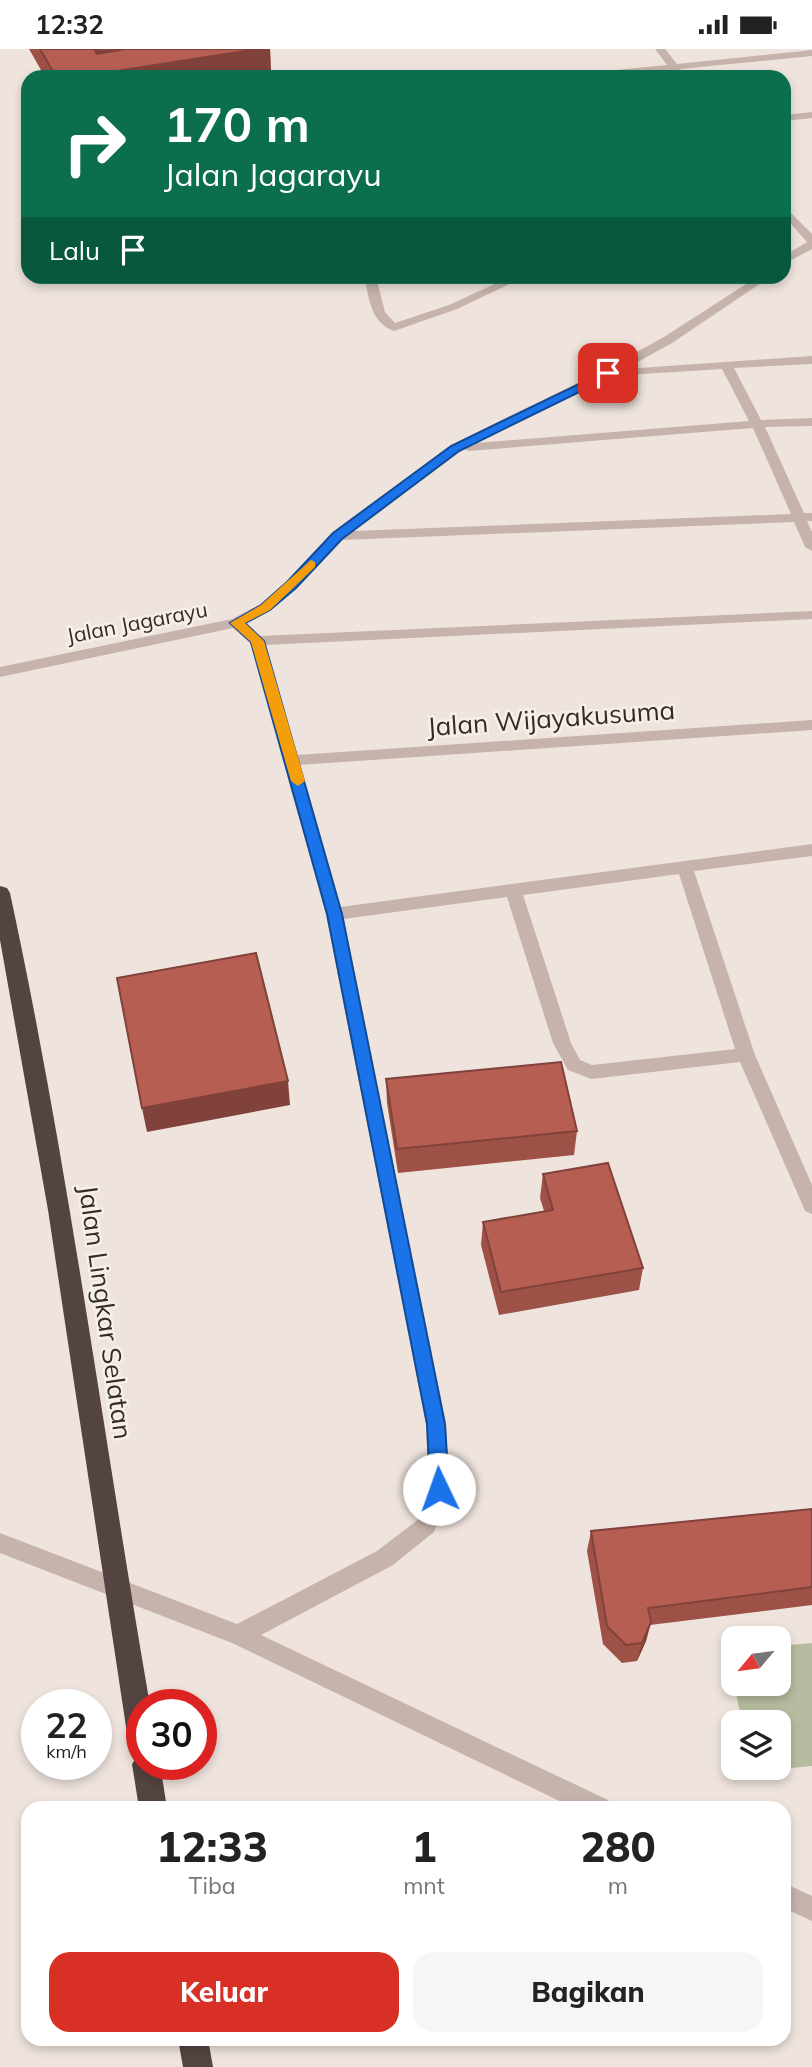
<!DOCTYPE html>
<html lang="id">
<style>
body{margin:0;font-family:Mulish,sans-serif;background:#f6f6f6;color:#222;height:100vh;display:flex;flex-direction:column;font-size:26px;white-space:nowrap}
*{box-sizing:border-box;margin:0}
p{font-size:23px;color:#767676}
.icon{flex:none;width:38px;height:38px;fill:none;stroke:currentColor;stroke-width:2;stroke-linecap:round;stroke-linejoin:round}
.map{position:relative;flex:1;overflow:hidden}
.panel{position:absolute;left:21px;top:1752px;width:770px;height:245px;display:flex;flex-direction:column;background:#fff;border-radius:21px;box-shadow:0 4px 10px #0003}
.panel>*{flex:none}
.hud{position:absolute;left:21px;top:21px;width:770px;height:214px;border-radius:21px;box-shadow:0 4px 10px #0003;background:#0b6e4f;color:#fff;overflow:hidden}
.needle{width:46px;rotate:241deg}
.fabs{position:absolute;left:721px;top:1577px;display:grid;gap:14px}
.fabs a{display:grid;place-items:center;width:70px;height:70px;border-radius:14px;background:#fff;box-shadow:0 4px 10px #0003;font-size:35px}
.speed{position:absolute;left:21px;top:1640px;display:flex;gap:14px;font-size:35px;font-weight:700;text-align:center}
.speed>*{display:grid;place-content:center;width:91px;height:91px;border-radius:50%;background:#fff;box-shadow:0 4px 10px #0003;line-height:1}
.speed small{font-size:18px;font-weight:400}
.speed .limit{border:10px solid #d22;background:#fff;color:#111}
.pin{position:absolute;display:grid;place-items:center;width:60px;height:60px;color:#fff;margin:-30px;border-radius:14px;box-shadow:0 4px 10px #0006}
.me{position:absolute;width:77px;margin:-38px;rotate:357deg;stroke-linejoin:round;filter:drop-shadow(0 0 5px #0008)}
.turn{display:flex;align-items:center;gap:24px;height:147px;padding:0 28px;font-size:32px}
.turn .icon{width:91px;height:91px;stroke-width:2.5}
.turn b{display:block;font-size:49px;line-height:60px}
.then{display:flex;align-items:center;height:66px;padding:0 28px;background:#0003;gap:14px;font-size:26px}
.eta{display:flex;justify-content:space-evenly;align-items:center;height:119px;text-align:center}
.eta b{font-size:42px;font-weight:800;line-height:49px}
.primary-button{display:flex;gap:14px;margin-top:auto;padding:14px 28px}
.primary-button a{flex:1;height:80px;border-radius:21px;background:#d93025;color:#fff;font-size:28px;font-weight:800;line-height:80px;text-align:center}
.primary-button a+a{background:#f6f6f6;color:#222}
.status{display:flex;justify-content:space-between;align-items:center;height:49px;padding:0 35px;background:#fff;direction:ltr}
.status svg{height:19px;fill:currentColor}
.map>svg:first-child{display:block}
.green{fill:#b6bc9f}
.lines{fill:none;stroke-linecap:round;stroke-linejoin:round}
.street{fill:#c6b3ab;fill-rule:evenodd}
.highway{fill:#544441;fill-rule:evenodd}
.wall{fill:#9d5147}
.shaded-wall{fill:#80423a}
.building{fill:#b75e53;stroke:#80423a;stroke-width:2}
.route{fill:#1a73e8;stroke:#114b97;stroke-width:2}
.slow{fill:#f59e0b}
.labels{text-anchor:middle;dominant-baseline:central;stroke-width:5;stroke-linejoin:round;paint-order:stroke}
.far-street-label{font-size:21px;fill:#342b29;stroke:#f7efe9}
.street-label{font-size:26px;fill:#342b29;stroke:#f7efe9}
</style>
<div class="status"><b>12:32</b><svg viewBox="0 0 49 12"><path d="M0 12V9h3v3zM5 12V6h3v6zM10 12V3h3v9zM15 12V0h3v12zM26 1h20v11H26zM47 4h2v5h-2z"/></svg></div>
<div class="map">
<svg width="812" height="2018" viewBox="0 0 812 2018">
<rect width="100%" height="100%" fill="#efe4dd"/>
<path class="green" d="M812 1594V1717L753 1723 752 1719 779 1718V1673H742L734 1635 779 1634V1597Z"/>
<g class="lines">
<g class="street">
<path d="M655 0H665L677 15 812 1V7L680 20 684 25 679 28 671 21 604 28H570L575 25 667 16Z"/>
<path d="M812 63V69L784 72V66Z"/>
<path d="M784 157 812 185V200L784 215V207L807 193 784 167Z"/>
<path d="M365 228H376L385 263 395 274 449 256 510 228H524L457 260 394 282C371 274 368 248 365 228Z"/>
<path d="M757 228H770L672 294 625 320 812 307V315L734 319 761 371 812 369V377L765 378 804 464H812V472H807L812 483V502L805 498 794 473 342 491C312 523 285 554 245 575L260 587 812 562V570L265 596 297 706 812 671V681L299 716 340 858 812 795V807L694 822 755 1006 812 1136V1165L805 1162 803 1157 740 1013 591 1030 568 1021 553 994 507 848 343 870 446 1375 449 1440 434 1483 393 1516 261 1586 608 1751 612 1759H574L232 1594 0 1504V1484L237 1575 377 1502 419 1470 429 1440 426 1375 326 865 250 594 233 579 0 628V618L232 570 261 555 287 533 333 484 451 396 604 321 664 288ZM722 320 749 372 476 394 611 327ZM753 379 791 465 353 482 464 400 469 402ZM679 825 735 1000 592 1016 580 1011 571 994 523 846Z"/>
<path d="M784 1834 812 1847V1872L784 1859Z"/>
</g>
<g class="highway">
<path d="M0 837 7 839 10 844C68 1113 103 1385 150 1656H142V1715H160L167 1759H139L132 1715 140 1704 132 1701 128 1691 48 1161 0 891Z"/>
<path d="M178 1990H208L213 2018H183Z"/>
</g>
</g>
<g class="wall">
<path d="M29 0H270L271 25 250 28H45Z"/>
<path d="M386 1030 577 1082 574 1106 398 1124 387 1054Z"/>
<path d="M543 1125 643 1219 639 1241 499 1266 481 1196 483 1173 544 1162 540 1149Z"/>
<path d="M812 1460V1556L650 1576 646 1592 637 1612 622 1614 603 1595 587 1502 591 1482Z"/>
</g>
<g class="shaded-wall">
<path d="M82 0H134L83 8Z"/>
<path d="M258 0H270L271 25 250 28H78Z"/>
<path d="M288 1032 290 1056 147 1083 142 1059Z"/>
<path d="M651 1573 646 1592 637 1612 642 1594Z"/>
</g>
<g class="building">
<path d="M40 0H94L97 5 125 0H258L78 28H56Z"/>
<path d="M256 904 288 1032 142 1059 117 929Z"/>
<path d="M561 1013 577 1082 397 1100 386 1030Z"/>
<path d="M608 1114 643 1219 501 1243 483 1173 553 1161 543 1125Z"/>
<path d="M812 1460V1538L648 1559 651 1573 642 1594 626 1596 607 1577 591 1482Z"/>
</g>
<path class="route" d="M608 321 614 324 612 327 459 402 342 490 296 539 270 561 245 574 264 592 342 865 445 1375 449 1440 446 1446 439 1449 432 1446 430 1440 427 1375 327 865 251 593 230 574 261 556 287 533 333 484 451 397Z"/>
<path class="slow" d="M311 511 315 513V518L270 561 245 574 264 592 305 732 298 737 291 732 251 593 230 574 261 556Z"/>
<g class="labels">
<g class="far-street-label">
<text transform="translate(137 573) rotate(-11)">Jalan Jagarayu</text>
</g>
<g class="street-label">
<text transform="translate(551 669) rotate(-4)">Jalan Wijayakusuma</text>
<text transform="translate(106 1263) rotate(82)">Jalan Lingkar Selatan</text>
</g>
</g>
</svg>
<div class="fabs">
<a><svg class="needle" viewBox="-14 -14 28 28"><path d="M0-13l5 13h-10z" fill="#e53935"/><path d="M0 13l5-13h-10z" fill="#767676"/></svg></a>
<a><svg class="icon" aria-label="layers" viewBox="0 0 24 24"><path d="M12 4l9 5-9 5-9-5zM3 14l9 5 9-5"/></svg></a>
</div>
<div class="speed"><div>22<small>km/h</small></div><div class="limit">30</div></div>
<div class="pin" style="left:608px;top:324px;background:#d93025"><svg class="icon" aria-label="arrive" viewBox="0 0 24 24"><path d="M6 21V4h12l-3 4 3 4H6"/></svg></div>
<svg class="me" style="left:439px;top:1440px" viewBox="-20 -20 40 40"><circle r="19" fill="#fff"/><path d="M0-13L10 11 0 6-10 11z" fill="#1a73e8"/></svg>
<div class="hud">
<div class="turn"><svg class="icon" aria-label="right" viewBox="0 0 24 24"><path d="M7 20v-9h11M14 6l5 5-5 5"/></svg><div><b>170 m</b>Jalan Jagarayu</div></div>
<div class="then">Lalu<svg class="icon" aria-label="arrive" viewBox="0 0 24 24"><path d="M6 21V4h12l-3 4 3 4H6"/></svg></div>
</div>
<section class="panel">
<div class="eta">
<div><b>12:33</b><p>Tiba</p></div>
<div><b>1</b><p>mnt</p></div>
<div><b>280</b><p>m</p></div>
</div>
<div class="primary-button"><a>Keluar</a><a>Bagikan</a></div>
</section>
</div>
